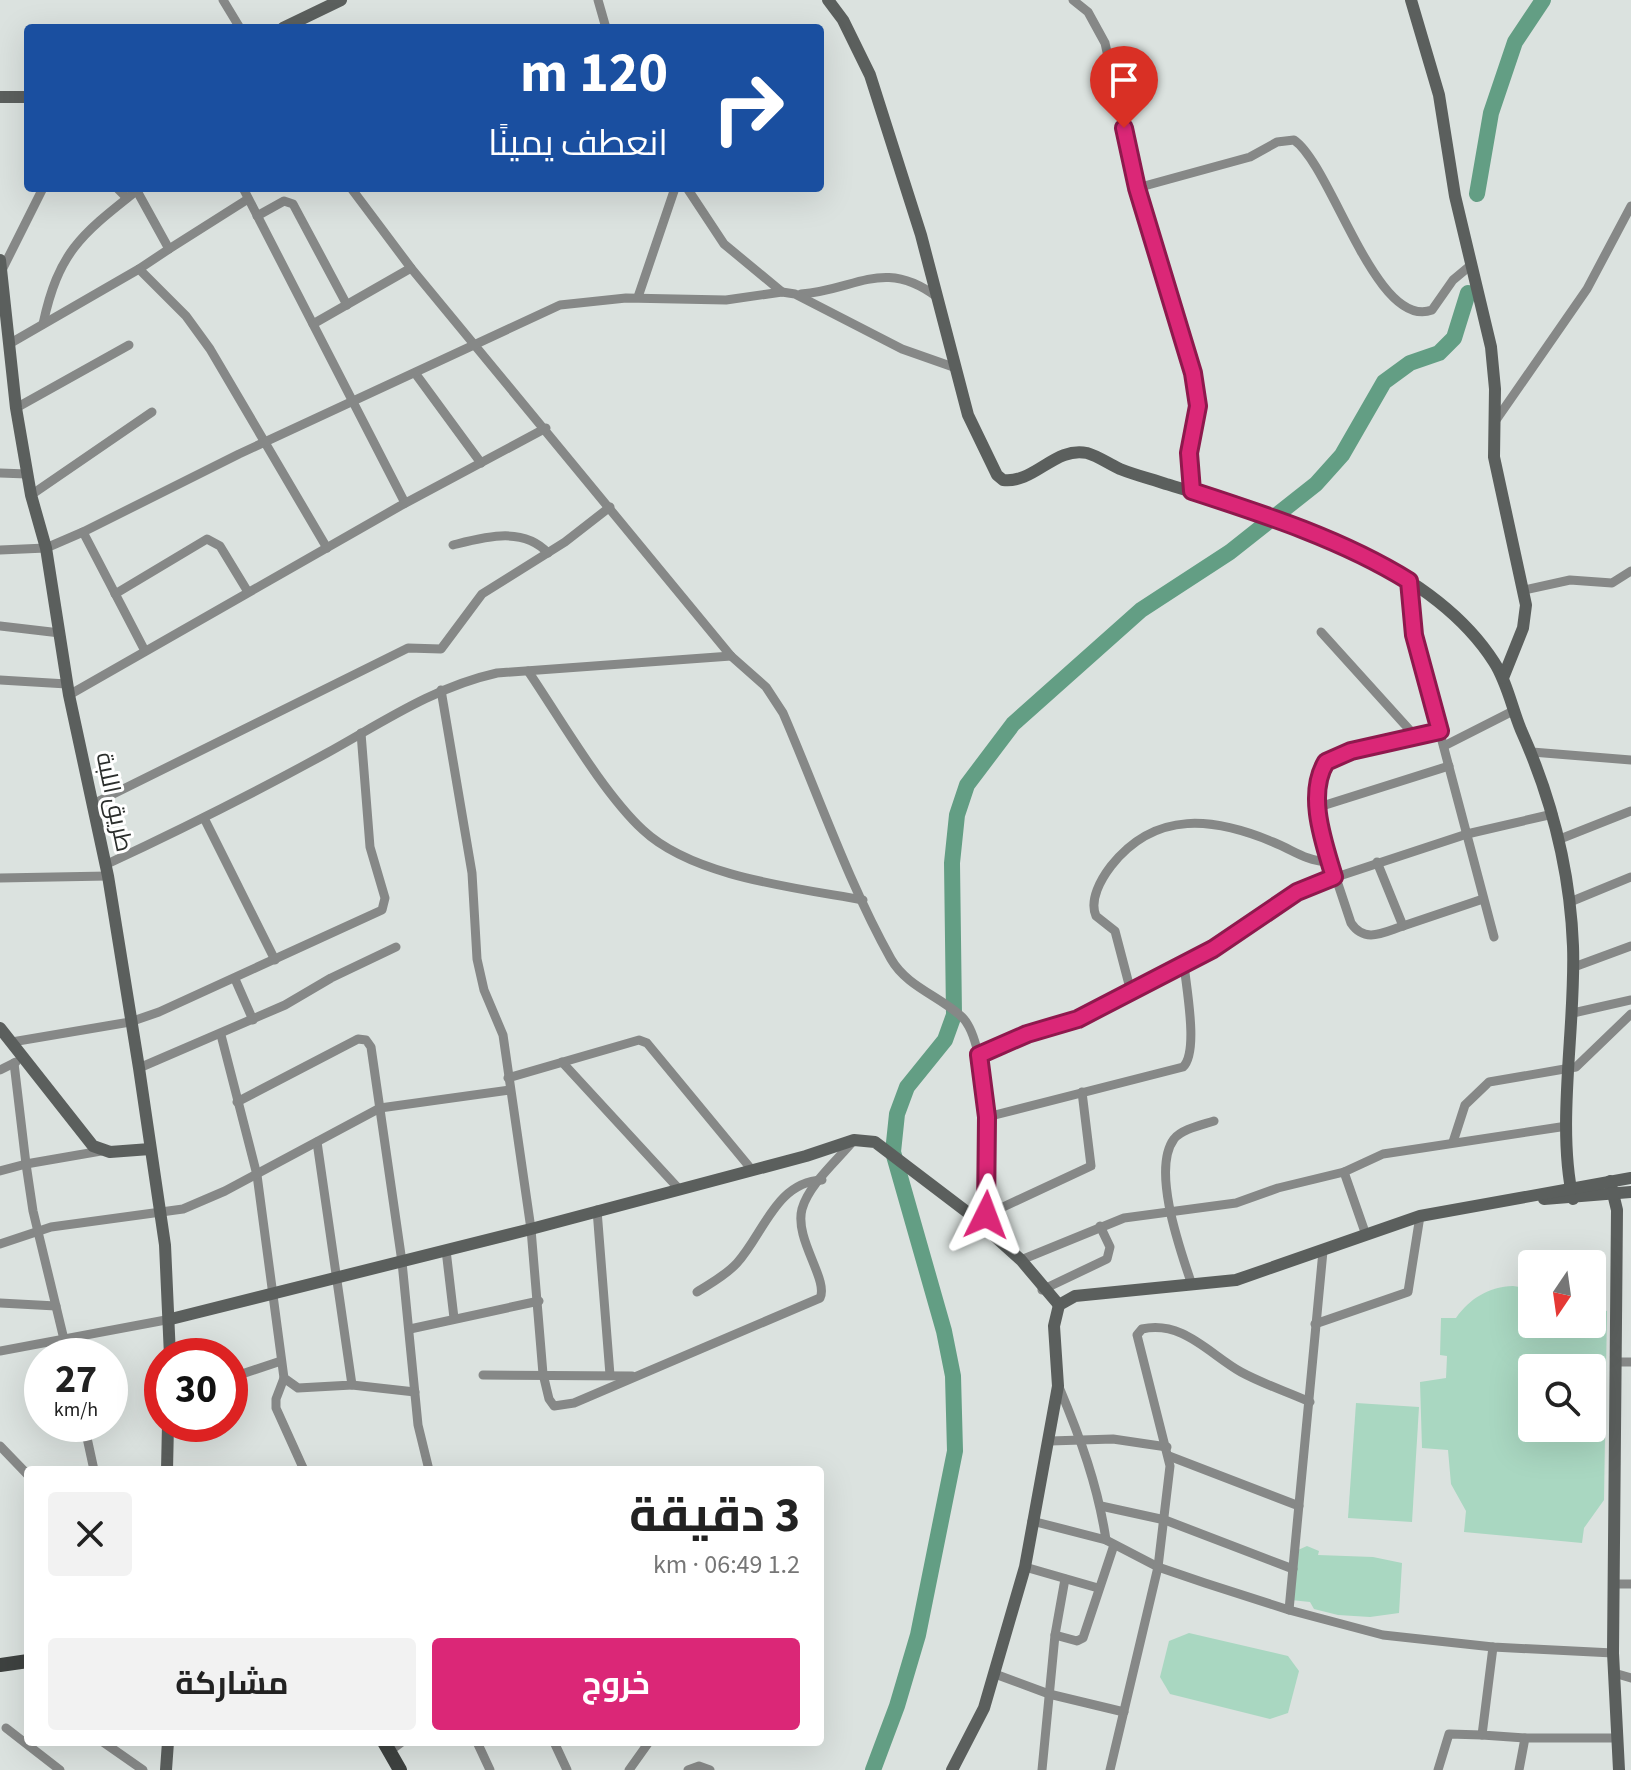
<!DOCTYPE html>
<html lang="ar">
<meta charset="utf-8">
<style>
body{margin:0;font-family:"Source Sans 3",Cairo,sans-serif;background:#f2f2f2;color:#222;direction:rtl;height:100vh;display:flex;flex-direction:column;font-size:30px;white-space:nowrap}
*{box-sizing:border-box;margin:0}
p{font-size:26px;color:#767676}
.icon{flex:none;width:44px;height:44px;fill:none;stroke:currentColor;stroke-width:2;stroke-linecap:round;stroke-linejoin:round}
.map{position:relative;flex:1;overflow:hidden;direction:ltr}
.side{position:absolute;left:24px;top:1466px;width:800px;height:280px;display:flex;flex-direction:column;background:#fff;border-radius:8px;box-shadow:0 8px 32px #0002;direction:rtl}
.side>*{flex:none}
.top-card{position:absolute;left:24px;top:24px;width:800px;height:168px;border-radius:8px;box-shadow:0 8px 32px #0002;direction:rtl;background:#1a4fa0;color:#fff;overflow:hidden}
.needle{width:52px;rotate:193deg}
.buttons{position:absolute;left:1518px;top:1250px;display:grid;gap:16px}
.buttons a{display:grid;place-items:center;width:88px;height:88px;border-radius:8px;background:#fff;box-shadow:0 8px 32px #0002;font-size:40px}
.speed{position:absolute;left:24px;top:1338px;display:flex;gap:16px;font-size:40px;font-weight:700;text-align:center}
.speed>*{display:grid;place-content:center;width:104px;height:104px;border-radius:50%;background:#fff;box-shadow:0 8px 32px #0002;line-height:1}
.speed small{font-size:20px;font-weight:400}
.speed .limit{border:12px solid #d22;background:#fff;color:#111}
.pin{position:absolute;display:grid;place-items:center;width:68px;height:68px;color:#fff;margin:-82px -34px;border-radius:50% 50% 50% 0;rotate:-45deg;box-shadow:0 0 8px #0007}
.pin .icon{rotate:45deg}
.me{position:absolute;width:88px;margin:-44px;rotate:3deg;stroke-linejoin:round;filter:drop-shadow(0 0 6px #0008)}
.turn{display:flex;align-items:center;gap:28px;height:168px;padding:0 24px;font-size:36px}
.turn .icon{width:104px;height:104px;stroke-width:2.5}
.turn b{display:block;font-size:56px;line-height:68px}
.round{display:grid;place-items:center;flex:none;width:84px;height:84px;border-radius:8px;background:#f2f2f2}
.summary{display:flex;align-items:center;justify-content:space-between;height:136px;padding:0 24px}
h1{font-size:48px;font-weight:700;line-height:60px}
.button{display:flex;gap:16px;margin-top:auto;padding:16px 24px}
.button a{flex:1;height:92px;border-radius:8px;background:#db2777;color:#fff;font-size:32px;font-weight:700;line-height:92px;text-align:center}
.button a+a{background:#f2f2f2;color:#222}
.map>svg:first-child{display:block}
.green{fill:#a9d7c1;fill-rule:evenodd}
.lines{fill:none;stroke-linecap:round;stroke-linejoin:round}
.river{stroke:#639e84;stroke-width:16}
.street{stroke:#868887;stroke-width:9}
.secondary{stroke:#5b5f5d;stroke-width:12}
.primary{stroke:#3e4240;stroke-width:14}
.route-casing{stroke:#8e194d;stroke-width:20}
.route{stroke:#db2777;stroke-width:14}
.labels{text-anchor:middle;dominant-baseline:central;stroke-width:6;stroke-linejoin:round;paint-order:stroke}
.street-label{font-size:24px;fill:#2b2e2c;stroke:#fff}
</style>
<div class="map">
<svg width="1631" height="1770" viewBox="0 0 1631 1770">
<rect width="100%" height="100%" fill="#dbe2df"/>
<g class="green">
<path d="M1513 1286 1532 1289V1324H1592V1308L1607 1311 1604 1500 1584 1528 1582 1543 1464 1532 1466 1511 1451 1484 1448 1450 1422 1448 1420 1382 1446 1378 1447 1356 1440 1355 1441 1318H1456C1470 1298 1489 1287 1513 1286ZM1532 1368H1592V1428H1532Z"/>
<path d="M1356 1403 1419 1407 1412 1522 1348 1518Z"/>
<path d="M1307 1546 1319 1551 1318 1555 1373 1557 1402 1563 1399 1613 1370 1617 1338 1615 1314 1609 1310 1602 1291 1600 1298 1550Z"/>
<path d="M1189 1633 1288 1656 1299 1671 1288 1713 1270 1719 1170 1694 1160 1677 1169 1641Z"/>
</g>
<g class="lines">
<g class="river">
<path d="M1477 194 1491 113 1515 42 1543 0"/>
<path d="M873 1770 897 1706 918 1635 955 1451 953 1376 944 1331 893 1152 897 1114 907 1087 945 1040 954 1015 952 863 957 815 967 785 1013 724 1141 610 1230 552 1316 484 1342 455 1384 382 1410 363 1439 353 1454 338 1468 293"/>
</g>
<g class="street">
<path d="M223 0 240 28"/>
<path d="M598 0 606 28"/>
<path d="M1073 0 1088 12 1105 43 1137 188 1193 373 1198 406 1189 453 1192 491"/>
<path d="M117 188 127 198"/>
<path d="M243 188 405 503"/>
<path d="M351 188 411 268 731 656 766 687 783 713C818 794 848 882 891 959 907 987 940 996 962 1017 991 1045 989 1185 985 1226"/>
<path d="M687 188 724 244 782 292"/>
<path d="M1137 188 1250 157 1277 142 1294 140C1332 166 1376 331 1432 310L1453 280 1471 265"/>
<path d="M137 191 169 249 139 269"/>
<path d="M257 216 284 201 293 204 347 305"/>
<path d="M169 249 248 199"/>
<path d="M2 270 43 188"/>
<path d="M801 294C856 290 884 257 937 297"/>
<path d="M638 297 675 188"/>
<path d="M43 324C59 250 82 234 140 188"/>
<path d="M313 324 411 268"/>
<path d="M9 344 139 269 186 316 210 349 327 548"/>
<path d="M415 373 481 463"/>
<path d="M16 408 129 345"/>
<path d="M1494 423 1587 289 1631 206"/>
<path d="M0 473 27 474"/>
<path d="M31 495 152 412"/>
<path d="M83 532 145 651"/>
<path d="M453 545C485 537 523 526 548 553"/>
<path d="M0 550 46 548 83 532 239 454 560 305 626 298 726 300 782 292 795 294 902 349 956 368"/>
<path d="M1409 581 1414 635 1494 937"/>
<path d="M1524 590 1570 580 1612 583 1631 571"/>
<path d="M115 594 207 539 220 546 248 592"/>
<path d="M0 626 60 633"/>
<path d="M1321 632 1416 737 1440 731"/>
<path d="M528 671C560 718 603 793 643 830 693 877 797 888 863 900"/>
<path d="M0 680 67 684"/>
<path d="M441 690 472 873 477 959 484 990 503 1035 531 1229 543 1374 549 1399 554 1406 574 1403 820 1298C829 1280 794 1239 802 1209 809 1184 838 1160 854 1140"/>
<path d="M69 695 400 506 546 428"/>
<path d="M1444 746 1513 711"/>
<path d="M1532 752 1631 760"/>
<path d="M93 804 408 648 441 649 482 594 565 542 610 507"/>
<path d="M1319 807 1322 767 1330 758 1416 737"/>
<path d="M204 818 275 960"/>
<path d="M1560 839 1631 811"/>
<path d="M1377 862 1403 926C1384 932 1365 944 1351 923L1323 839 1319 807 1449 766"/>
<path d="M105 865C180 830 254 793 327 753 383 722 434 687 497 673L731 656"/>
<path d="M0 878 108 876"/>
<path d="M1570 902 1631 877"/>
<path d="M1403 926 1483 899"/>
<path d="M1574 967 1631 946"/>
<path d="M235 979 253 1020"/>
<path d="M1131 992 1115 931 1096 916C1089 900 1101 879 1111 866 1156 809 1215 818 1273 842 1297 852 1302 859 1330 863"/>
<path d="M1573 1013 1631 1000"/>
<path d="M221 1035 257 1175 284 1378 298 1388 352 1385 317 1142"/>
<path d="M12 1042 130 1022 159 1012 382 910 385 898 370 847 361 733"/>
<path d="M979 1055 1027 1034 1078 1019 1213 949 1306 887 1467 834 1553 814"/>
<path d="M562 1062 679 1189"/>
<path d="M139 1068 285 1005 331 978 396 947"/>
<path d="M0 1070 16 1062"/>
<path d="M508 1078 639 1040 647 1043 752 1170"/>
<path d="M237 1102 358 1039 366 1040 371 1047 402 1262 418 1425 429 1470"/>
<path d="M987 1117 1183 1067C1199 1052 1186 987 1184 964"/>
<path d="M1453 1142 1465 1105 1489 1082 1576 1067 1631 1014"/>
<path d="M0 1171 26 1164 14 1063"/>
<path d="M1344 1172 1366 1235"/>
<path d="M597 1210 610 1375"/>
<path d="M986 1215 1091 1166 1082 1092"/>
<path d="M0 1244 51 1227 183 1209 225 1191 380 1108 510 1090"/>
<path d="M446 1250 454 1318"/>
<path d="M1021 1260 1124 1218 1236 1203 1278 1188 1344 1172 1383 1154 1567 1126"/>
<path d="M1192 1285C1181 1252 1151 1170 1174 1139 1182 1129 1202 1125 1214 1121"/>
<path d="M1042 1290 1107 1259 1110 1247 1100 1226"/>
<path d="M697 1292C711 1283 725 1276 737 1263 764 1233 776 1182 822 1180"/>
<path d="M0 1303 56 1306"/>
<path d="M1315 1324 1408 1292 1420 1216"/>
<path d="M410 1329 539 1301"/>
<path d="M0 1351 171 1319"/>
<path d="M68 1356 33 1211 26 1164 101 1151"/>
<path d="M1615 1362H1631"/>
<path d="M483 1375 632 1376"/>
<path d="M230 1378 281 1361"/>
<path d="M284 1378 276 1399V1408L304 1470"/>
<path d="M352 1385 415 1392"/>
<path d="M1059 1387C1080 1437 1098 1486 1106 1540"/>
<path d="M84 1424 94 1470"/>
<path d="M1050 1441 1113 1439 1167 1447"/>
<path d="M0 1446 28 1475"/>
<path d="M1169 1456 1299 1506"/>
<path d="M1101 1506 1165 1520 1293 1569"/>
<path d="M1032 1521 1106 1540 1158 1567 1205 1583 1289 1610 1383 1635 1493 1647 1613 1653"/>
<path d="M1025 1567 1098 1588"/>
<path d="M1615 1584H1631"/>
<path d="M1289 1610 1323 1251"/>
<path d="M1055 1635 1077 1641 1083 1638 1114 1545"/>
<path d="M1493 1647 1482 1735 1525 1738"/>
<path d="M1614 1673 1631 1678"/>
<path d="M995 1674 1049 1694 1124 1712"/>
<path d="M6 1728 60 1770"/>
<path d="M103 1742 143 1770"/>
<path d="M477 1742 490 1770"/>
<path d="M554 1742 567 1770"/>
<path d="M390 1751 402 1742"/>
<path d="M629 1770 649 1742"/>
<path d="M688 1770 699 1766 710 1770"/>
<path d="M1042 1770 1055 1635 1065 1579"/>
<path d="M1110 1770 1158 1567 1170 1466 1137 1335 1142 1329C1183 1320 1209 1354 1241 1372 1263 1384 1288 1392 1310 1402"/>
<path d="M1438 1770 1449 1734 1482 1735"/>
<path d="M1519 1770 1525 1738H1617"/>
</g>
<g class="secondary">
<path d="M828 0 843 20 870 75 921 235 968 415 997 475 1003 480C1034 484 1055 446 1087 453 1098 456 1109 464 1120 469 1135 475 1151 479 1166 484 1276 517 1429 560 1494 662 1507 682 1512 708 1521 730 1552 799 1570 869 1573 946 1576 1025 1556 1124 1573 1199"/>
<path d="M1411 0 1439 95 1455 196 1491 347 1495 389 1494 457 1526 605 1523 628 1503 678"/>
<path d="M283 28 341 0"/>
<path d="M0 97H28"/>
<path d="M0 260 16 408 31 495 46 548 69 695 108 876 139 1068 165 1245 170 1356"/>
<path d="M0 1028 93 1146 110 1152 150 1149"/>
<path d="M1610 1181 1617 1210 1613 1653 1619 1770"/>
<path d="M1544 1199 1631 1192"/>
<path d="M171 1319 531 1229 806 1156 854 1140 875 1142 971 1215 1021 1260 1059 1305"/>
<path d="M167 1470 168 1424"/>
<path d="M166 1770 168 1742"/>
<path d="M952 1770 984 1708 1025 1567 1058 1386 1054 1326 1059 1305 1075 1296 1236 1280 1420 1216 1631 1178"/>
</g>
<g class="primary">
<path d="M0 1665 28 1661"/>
<path d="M384 1742 400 1770"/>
</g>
</g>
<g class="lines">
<defs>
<path id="route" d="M986 1215 987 1117 979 1055 1027 1034 1078 1019 1213 949 1297 892 1334 877C1324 843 1306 795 1326 762L1351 751 1440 731 1414 635 1409 581C1343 540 1266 515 1192 491L1189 453 1198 406 1193 373 1137 188 1124 128"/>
</defs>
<use href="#route" class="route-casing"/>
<use href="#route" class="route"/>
</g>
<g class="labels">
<g class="street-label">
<text transform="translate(114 802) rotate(78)">طريق اللبة</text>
</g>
</g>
</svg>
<div class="buttons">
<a><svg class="needle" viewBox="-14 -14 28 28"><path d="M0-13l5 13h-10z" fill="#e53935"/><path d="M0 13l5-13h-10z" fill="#767676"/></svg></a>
<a><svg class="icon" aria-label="search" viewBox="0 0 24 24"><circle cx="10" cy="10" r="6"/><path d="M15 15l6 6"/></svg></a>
</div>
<div class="speed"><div>27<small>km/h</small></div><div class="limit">30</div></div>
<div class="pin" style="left:1124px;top:128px;background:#d93025"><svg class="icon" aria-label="arrive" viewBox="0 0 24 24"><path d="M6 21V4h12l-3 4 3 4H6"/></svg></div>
<svg class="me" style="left:986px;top:1215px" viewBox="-20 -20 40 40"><path d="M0-17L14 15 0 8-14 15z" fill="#db2777" stroke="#fff" stroke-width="4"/></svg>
<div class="top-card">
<div class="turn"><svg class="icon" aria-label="right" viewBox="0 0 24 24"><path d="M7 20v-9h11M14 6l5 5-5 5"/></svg><div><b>120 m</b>انعطف يمينًا</div></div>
</div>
<section class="side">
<div class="summary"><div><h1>3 دقيقة</h1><p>1.2 km · 06:49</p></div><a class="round"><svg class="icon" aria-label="close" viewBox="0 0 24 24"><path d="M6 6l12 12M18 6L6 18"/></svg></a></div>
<div class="button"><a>خروج</a><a>مشاركة</a></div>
</section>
</div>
